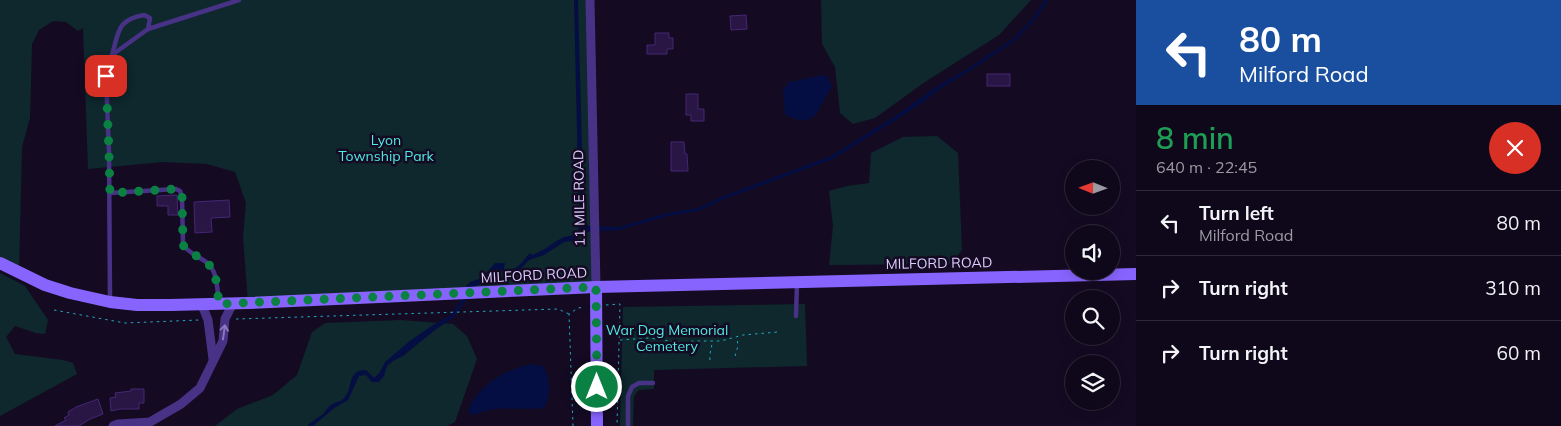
<!DOCTYPE html>
<meta charset="utf-8">
<style>
body{margin:0;font-family:Mulish,sans-serif;background:#1d1627;color:#f1f3f6;height:100vh;display:flex;flex-direction:column;font-size:19px;white-space:nowrap}
*{box-sizing:border-box;margin:0}
p{font-size:16px;color:#9b9aa2}
.icon{flex:none;width:28px;height:28px;fill:none;stroke:currentColor;stroke-width:2;stroke-linecap:round;stroke-linejoin:round}
.map{position:relative;flex:1;overflow:hidden}
.drawer{display:flex;flex-direction:column;background:#0f081a;width:425px}
.drawer>*{flex:none}
.guide{background:#1a4fa0;color:#fff;overflow:hidden}
.needle{width:32px;rotate:271deg}
.fabs{position:absolute;left:1065px;top:160px;display:grid;gap:10px}
.fabs a{display:grid;place-items:center;width:55px;height:55px;border-radius:50%;background:#0f081a;box-shadow:0 2px 12px #0003,0 0 0 1px #2f2939;font-size:25px}
.pin{position:absolute;display:grid;place-items:center;width:42px;height:42px;color:#fff;margin:-21px;border-radius:10px;box-shadow:0 2px 8px #0006}
.me{position:absolute;width:55px;margin:-28px;rotate:0deg;stroke-linejoin:round;filter:drop-shadow(0 0 4px #0008)}
.turn{display:flex;align-items:center;gap:18px;height:105px;padding:0 20px;font-size:22px}
.turn .icon{width:65px;height:65px;stroke-width:2.5}
.turn b{display:block;font-size:35px;line-height:42px}
.round{display:grid;place-items:center;flex:none;width:52px;height:52px;border-radius:26px;background:#1d1627}
.summary{display:flex;align-items:center;justify-content:space-between;height:85px;padding:0 20px}
h1{font-size:30px;font-weight:600;line-height:38px;color:#1e9e55}
ul{padding:0;list-style:none}
li{display:flex;align-items:center;gap:15px;height:65px;padding:0 20px;border-top:1px solid #2f2939}
li div{flex:1}
li b{display:block;font-size:19px}
li em{font-style:normal}
main{display:flex;flex:1;min-height:0}
.map>svg:first-child{display:block}
.green{fill:#0e282d}
.water{fill:#050e42}
.building{fill:#291645;stroke:#452674}
.lines{fill:none;stroke-linecap:round;stroke-linejoin:round}
.path{stroke:#23a7be;stroke-width:1;stroke-dasharray:2.5 4;stroke-linecap:butt}
.lane{stroke:#473286;stroke-width:4.5}
.street{stroke:#473286;stroke-width:9}
.secondary{stroke:#8864ff;stroke-width:12}
.oneway{stroke:#8a78bc}
.route{stroke:#0b8043;stroke-width:9;stroke-dasharray:0 16.2}
.labels{text-anchor:middle;dominant-baseline:central;stroke-width:5;stroke-linejoin:round;paint-order:stroke}
.park-label{font-size:14px;fill:#4eeae3;stroke:#140b23}
.street-label{font-size:14px;fill:#ddcdff;stroke:#140b23}
</style>
<main>
<div class="map">
<svg width="1136" height="426" viewBox="0 0 1136 426">
<rect width="100%" height="100%" fill="#140b23"/>
<g class="green">
<path d="M0 0H590L596 287 248 303 243 236 246 203 235 172 207 164 163 162 88 169 83 28 78 31 66 22 53 21 39 30 32 44 30 118 22 147 19 273 0 263Z"/>
<path d="M821 0H1031L999 35 925 82 875 118 853 124 840 113 835 67 822 44Z"/>
<path d="M937 136 958 153 962 250 951 264 829 265 833 226 829 191 847 186 869 183 871 153 903 137Z"/>
<path d="M0 273 25 286 48 320 45 334 36 333 15 326 6 337 15 354 63 360 73 363 77 374 0 416Z"/>
<path d="M805 304 807 366 654 370V389L639 390 634 396 633 426H620L623 307Z"/>
<path d="M400 320 453 324 467 336 477 359 455 422 447 426H215L237 409 273 395 297 375 312 332 325 323Z"/>
</g>
<g class="water">
<path d="M574 0H578L584 223 589 226 619 227 667 213 698 208 721 197 831 156 897 115 939 85 969 68 1014 38 1032 19 1045 0H1049L1034 21 1016 40 971 70 941 88 923 102 899 118 833 159 722 200 699 211 668 216 620 230 587 232 573 241 564 242 544 255 529 260 520 270 515 273H507L497 269 485 282 471 288 465 302 454 317 435 330 403 356 393 361 387 366 384 376 379 382H372L366 375 359 376 348 400 333 409 313 426H307C312 421 318 418 323 414 326 411 327 408 331 405 335 402 341 402 344 398 354 388 346 370 366 370L374 378 380 372 385 362 411 340 433 325 452 314 461 300 467 285 470 282 482 278 495 263H505L504 269C519 271 521 262 530 253L532 255C544 251 552 243 562 238 569 235 573 237 578 232L579 224Z"/>
<path d="M827 75 832 87C816 109 819 130 785 115L783 90 789 82C802 80 814 76 827 75Z"/>
<path d="M531 364 543 366C551 377 551 395 544 408 521 411 495 404 474 415L468 412C469 405 473 401 477 395 491 378 510 369 531 364Z"/>
</g>
<g class="building">
<path d="M746 15 747 29 731 30 730 16Z"/>
<path d="M655 33H669V38H673V49H667V54H647V45H655Z"/>
<rect x="987" y="74" width="23" height="12"/>
<path d="M686 94H698V109H704V121H691V115H686Z"/>
<path d="M671 142H684L685 154H687L688 171H671Z"/>
<path d="M177 195 178 215H168V206H157V196Z"/>
<path d="M229 200 230 217 211 218 212 232 195 233 194 202Z"/>
<path d="M131 389H144V403H139V409H120L111 411 110 398 116 397 115 393 131 391Z"/>
<path d="M98 399 103 414 90 419 79 426H55L66 420 64 418 69 415 68 412 76 407Z"/>
</g>
<g class="lines">
<g class="path">
<path d="M606 305 620 304 617 426"/>
<path d="M54 310 125 323 199 320"/>
<path d="M236 319 558 309 569 314"/>
<path d="M620 340 649 338 683 343 693 341H721L743 335 778 332"/>
<path d="M735 356 738 346 737 338"/>
<path d="M710 360C709 353 712 349 712 342"/>
<path d="M573 426 569 314 578 308 585 307"/>
</g>
<g class="lane">
<path d="M112 55C119 31 117 20 144 15L150 18 148 29"/>
<path d="M110 193 176 189 180 191 182 197 183 245C189 253 198 256 206 262 218 270 217 290 219 303"/>
<path d="M110 300 109 153 106 76 112 55 148 29 239 0"/>
<path d="M796 316 797 283"/>
<path d="M628 426V396L632 387 639 383H653"/>
</g>
<g class="street">
<path d="M590 0 596 287"/>
<path d="M202 305 208 320 213 359"/>
<path d="M113 426 118 424 150 422 181 404 200 388 223 341 225 319 233 303"/>
</g>
<g class="secondary">
<path d="M0 263 45 285 70 293 110 302 137 305H171L248 303 596 287 1136 274"/>
<path d="M596 287 597 426"/>
</g>
</g>
<defs><path id="oneway-shaft" d="M-6 0H5M1.5-3L5.5 0L1.5 3" fill="none" stroke-width="1.6" stroke-linecap="round" stroke-linejoin="round" transform="scale(1.25)"/></defs>
<use class="oneway" href="#oneway-shaft" transform="translate(224 332) rotate(-82)"/>
<g class="lines">
<path class="route" d="M106 76 109 153 110 193 176 189 180 191 182 197 183 245C189 253 198 256 206 262 218 271 217 291 219 304L596 287 597 387"/>
</g>
<g class="labels">
<g class="park-label">
<text x="386" y="140">Lyon<tspan x="386" dy="16">Township Park</tspan></text>
<text x="667" y="330">War Dog Memorial<tspan x="667" dy="16">Cemetery</tspan></text>
</g>
<g class="street-label">
<text transform="translate(579 198) rotate(-91)">11 MILE ROAD</text>
<text transform="translate(939 263) rotate(-1)">MILFORD ROAD</text>
<text transform="translate(534 275) rotate(-3)">MILFORD ROAD</text>
</g>
</g>
</svg>
<div class="fabs">
<a><svg class="needle" viewBox="-14 -14 28 28"><path d="M0-13l5 13h-10z" fill="#e53935"/><path d="M0 13l5-13h-10z" fill="#9b9aa2"/></svg></a>
<a><svg class="icon" aria-label="sound" viewBox="0 0 24 24"><path d="M4 9h4l5-4v14l-5-4H4zM17 9q2 3 0 6"/></svg></a>
<a><svg class="icon" aria-label="search" viewBox="0 0 24 24"><circle cx="10" cy="10" r="6"/><path d="M15 15l6 6"/></svg></a>
<a><svg class="icon" aria-label="layers" viewBox="0 0 24 24"><path d="M12 4l9 5-9 5-9-5zM3 14l9 5 9-5"/></svg></a>
</div>
<div class="pin" style="left:106px;top:76px;background:#d93025"><svg class="icon" aria-label="arrive" viewBox="0 0 24 24"><path d="M6 21V4h12l-3 4 3 4H6"/></svg></div>
<svg class="me" style="left:597px;top:387px" viewBox="-20 -20 40 40"><circle r="17" fill="#0b8043" stroke="#fff" stroke-width="3"/><path d="M0-11L8 9 0 5-8 9z" fill="#fff"/></svg>
</div>
<section class="drawer">
<div class="guide">
<div class="turn"><svg class="icon" aria-label="left" viewBox="0 0 24 24"><path d="M17 20v-9H6M10 6l-5 5 5 5"/></svg><div><b>80 m</b>Milford Road</div></div>
</div>
<div class="summary"><div><h1>8 min</h1><p>640 m · 22:45</p></div><a class="round" style="background:#d93025;color:#fff"><svg class="icon" aria-label="close" viewBox="0 0 24 24"><path d="M6 6l12 12M18 6L6 18"/></svg></a></div>
<ul>
<li><svg class="icon" aria-label="left" viewBox="0 0 24 24"><path d="M17 20v-9H6M10 6l-5 5 5 5"/></svg><div><b>Turn left</b><p>Milford Road</p></div><em>80 m</em></li>
<li><svg class="icon" aria-label="right" viewBox="0 0 24 24"><path d="M7 20v-9h11M14 6l5 5-5 5"/></svg><div><b>Turn right</b></div><em>310 m</em></li>
<li><svg class="icon" aria-label="right" viewBox="0 0 24 24"><path d="M7 20v-9h11M14 6l5 5-5 5"/></svg><div><b>Turn right</b></div><em>60 m</em></li>
</ul>
</section>
</main>
